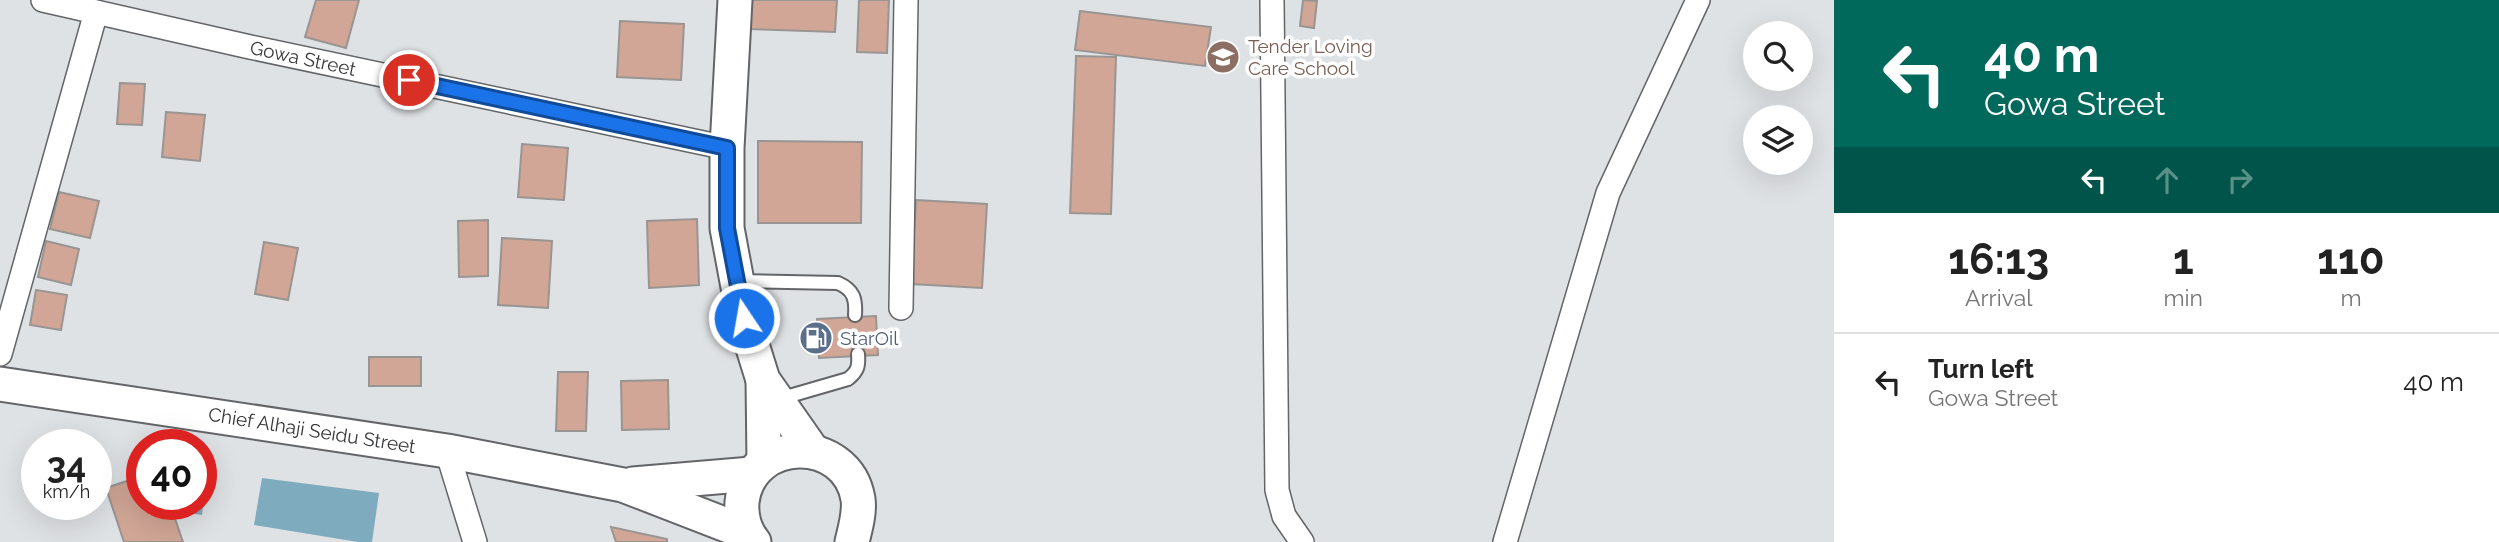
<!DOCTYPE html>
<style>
body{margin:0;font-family:Raleway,sans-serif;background:#f2f2f2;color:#222;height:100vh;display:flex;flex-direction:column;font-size:26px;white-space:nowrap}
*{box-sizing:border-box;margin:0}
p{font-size:23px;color:#767676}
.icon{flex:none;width:38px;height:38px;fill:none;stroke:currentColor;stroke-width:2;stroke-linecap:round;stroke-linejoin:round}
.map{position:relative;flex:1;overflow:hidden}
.panel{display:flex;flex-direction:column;background:#fff;width:665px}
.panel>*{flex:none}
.hud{background:#00695c;color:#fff;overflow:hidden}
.buttons{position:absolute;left:1743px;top:21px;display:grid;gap:14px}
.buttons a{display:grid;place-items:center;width:70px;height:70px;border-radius:50%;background:#fff;box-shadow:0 7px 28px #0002;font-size:35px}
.speed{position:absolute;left:21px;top:429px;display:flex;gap:14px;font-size:35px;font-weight:700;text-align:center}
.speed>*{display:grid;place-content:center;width:91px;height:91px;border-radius:50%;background:#fff;box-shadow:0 7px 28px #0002;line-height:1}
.speed small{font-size:18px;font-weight:400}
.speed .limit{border:10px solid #d22;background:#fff;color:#111}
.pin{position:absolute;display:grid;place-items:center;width:60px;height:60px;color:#fff;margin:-30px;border:4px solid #fff;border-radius:50%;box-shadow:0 2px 7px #0007}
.me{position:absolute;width:77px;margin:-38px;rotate:348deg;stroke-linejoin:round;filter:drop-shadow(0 0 5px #0008)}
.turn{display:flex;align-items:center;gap:24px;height:147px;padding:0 35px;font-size:32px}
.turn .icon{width:91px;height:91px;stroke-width:2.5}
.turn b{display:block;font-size:49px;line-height:60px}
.lanes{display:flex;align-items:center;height:66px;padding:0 35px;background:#0003;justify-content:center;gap:35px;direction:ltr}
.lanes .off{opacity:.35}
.eta{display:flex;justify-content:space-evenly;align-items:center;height:119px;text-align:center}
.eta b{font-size:42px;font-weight:700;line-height:49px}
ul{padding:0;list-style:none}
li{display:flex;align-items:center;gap:21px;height:98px;padding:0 35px;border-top:2px solid #e0e0e0}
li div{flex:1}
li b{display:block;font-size:26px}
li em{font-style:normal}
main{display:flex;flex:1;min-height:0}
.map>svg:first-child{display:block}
.water{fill:#7eacbe}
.building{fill:#d1a696;stroke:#999593;stroke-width:2}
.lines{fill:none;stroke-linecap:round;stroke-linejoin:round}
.lane-casing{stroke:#636568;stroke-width:16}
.street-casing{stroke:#636568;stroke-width:26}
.secondary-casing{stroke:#636568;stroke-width:37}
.lane{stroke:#fff;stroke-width:12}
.street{stroke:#fff;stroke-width:23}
.secondary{stroke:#fff;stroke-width:33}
.route-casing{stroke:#114b97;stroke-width:18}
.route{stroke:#1a73e8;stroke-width:12}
.labels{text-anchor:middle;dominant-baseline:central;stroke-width:7;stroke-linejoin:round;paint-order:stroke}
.education-label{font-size:19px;fill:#785e54;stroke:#fff;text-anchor:start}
.street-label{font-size:19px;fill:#363739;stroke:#fff}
.service-label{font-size:19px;fill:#4e5e75;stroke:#fff;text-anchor:start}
</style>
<main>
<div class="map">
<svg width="1834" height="542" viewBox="0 0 1834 542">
<rect width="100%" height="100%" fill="#dfe2e5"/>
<g class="water">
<path d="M201 476 207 477 202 515 181 512 182 504H201Z"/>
<path d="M262 478 379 493 372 542H358L254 525Z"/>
</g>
<g class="building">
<path d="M316 0H359L346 48 305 37Z"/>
<path d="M750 0H837L835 32 749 29Z"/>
<path d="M859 0H889L887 53 857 52Z"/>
<path d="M1303 0 1317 1 1314 28 1300 26Z"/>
<path d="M1080 11 1211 27 1205 66 1075 50Z"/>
<path d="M620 21 684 24 681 80 617 77Z"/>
<path d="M1076 56 1116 57 1111 214 1070 213Z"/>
<path d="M120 83 145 84 142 125 117 124Z"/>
<path d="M166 112 205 115 200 161 162 157Z"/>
<path d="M758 141 862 142 861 223H758Z"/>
<path d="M522 144 568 148 564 200 518 197Z"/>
<path d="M59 192 99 201 90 238 50 229Z"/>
<path d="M916 200 987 204 982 288 911 284Z"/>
<path d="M697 219 699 285 649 288 647 221Z"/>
<path d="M488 220V276L459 277 458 221Z"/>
<path d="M502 238 552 241 548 308 498 305Z"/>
<path d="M46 241 79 249 71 285 38 277Z"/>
<path d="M264 242 298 248 288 300 255 294Z"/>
<path d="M36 290 67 295 61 330 30 325Z"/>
<path d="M876 316 878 355 819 358 817 319Z"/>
<rect x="369" y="357" width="52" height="29"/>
<path d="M558 372H588L586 431H556Z"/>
<path d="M668 380 669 429 622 430 621 381Z"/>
<path d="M142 476V504H170L183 542H124L106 488Z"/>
<path d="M611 527 667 539V542H616Z"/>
</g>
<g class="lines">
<defs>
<g id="lane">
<path d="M737 281 838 283C854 290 856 299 855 315"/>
<path d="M779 399 848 379C858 371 859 366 858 354"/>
</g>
<g id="street">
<path d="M43 0 250 47 727 148"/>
<path d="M1272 0 1277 490 1284 516 1302 542"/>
<path d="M901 308 906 0"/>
<path d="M0 354 96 12"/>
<path d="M447 451 475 542"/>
<path d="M1505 542 1608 193 1698 0"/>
</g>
<g id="secondary">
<path d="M735 0 727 148V228L744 319 763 380 812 450"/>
<path d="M763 380 764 462"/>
<path d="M0 384 447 451 623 485 747 533"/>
<path d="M633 484 752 474"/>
<path d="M754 542C744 530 741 517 742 502 750 435 847 434 858 499 860 513 855 529 852 542"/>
</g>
</defs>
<use href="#lane" class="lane-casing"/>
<use href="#street" class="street-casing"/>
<use href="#secondary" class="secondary-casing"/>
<use href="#lane" class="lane"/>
<use href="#street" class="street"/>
<use href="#secondary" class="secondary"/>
</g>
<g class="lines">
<defs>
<path id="route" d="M409 80 727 148V228L744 318"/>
</defs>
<use href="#route" class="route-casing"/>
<use href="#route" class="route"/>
</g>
<defs>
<symbol id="school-disc" viewBox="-11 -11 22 22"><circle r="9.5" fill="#8d6e63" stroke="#fff"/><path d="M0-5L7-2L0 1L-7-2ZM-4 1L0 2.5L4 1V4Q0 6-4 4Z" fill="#fff"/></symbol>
<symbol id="fuel-disc" viewBox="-11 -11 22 22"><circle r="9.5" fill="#5c6f8a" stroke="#fff"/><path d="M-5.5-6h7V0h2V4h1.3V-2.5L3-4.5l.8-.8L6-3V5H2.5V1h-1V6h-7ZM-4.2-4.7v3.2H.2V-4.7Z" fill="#fff"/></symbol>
</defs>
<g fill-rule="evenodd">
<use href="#school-disc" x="1204" y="38" width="38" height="38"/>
<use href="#fuel-disc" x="797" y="319" width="38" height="38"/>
</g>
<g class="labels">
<g class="education-label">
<text x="1248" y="46">Tender Loving<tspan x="1248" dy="22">Care School</tspan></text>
</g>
<g class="street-label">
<text transform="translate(303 58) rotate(12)">Gowa Street</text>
<text transform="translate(312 430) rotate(9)">Chief Alhaji Seidu Street</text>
</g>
<g class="service-label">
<text x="840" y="338">StarOil</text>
</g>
</g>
</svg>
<div class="buttons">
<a><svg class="icon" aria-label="search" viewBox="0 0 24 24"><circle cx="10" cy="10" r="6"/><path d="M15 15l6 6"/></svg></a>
<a><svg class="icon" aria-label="layers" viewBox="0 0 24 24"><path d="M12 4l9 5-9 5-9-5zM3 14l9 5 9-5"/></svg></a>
</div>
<div class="speed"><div>34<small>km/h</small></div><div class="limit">40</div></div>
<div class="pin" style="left:409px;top:80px;background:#d93025"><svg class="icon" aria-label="arrive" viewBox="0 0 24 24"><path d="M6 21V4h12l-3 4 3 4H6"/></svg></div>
<svg class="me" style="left:744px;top:318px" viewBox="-20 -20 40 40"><circle r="17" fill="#1a73e8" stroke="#fff" stroke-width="3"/><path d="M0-11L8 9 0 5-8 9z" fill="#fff"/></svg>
</div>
<section class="panel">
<div class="hud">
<div class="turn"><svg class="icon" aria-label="left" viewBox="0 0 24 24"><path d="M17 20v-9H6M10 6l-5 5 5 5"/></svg><div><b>40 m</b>Gowa Street</div></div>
<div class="lanes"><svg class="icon" aria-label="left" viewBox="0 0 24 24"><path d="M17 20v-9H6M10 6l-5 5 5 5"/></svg><svg class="icon off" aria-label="ahead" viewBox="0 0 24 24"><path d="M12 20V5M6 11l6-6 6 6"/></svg><svg class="icon off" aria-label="right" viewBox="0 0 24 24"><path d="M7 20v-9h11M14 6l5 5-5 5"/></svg></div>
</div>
<div class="eta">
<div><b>16:13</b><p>Arrival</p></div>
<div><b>1</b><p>min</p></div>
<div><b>110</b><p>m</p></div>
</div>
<ul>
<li><svg class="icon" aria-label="left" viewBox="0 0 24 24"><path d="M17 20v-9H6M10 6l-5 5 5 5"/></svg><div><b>Turn left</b><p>Gowa Street</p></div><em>40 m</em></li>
</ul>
</section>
</main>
